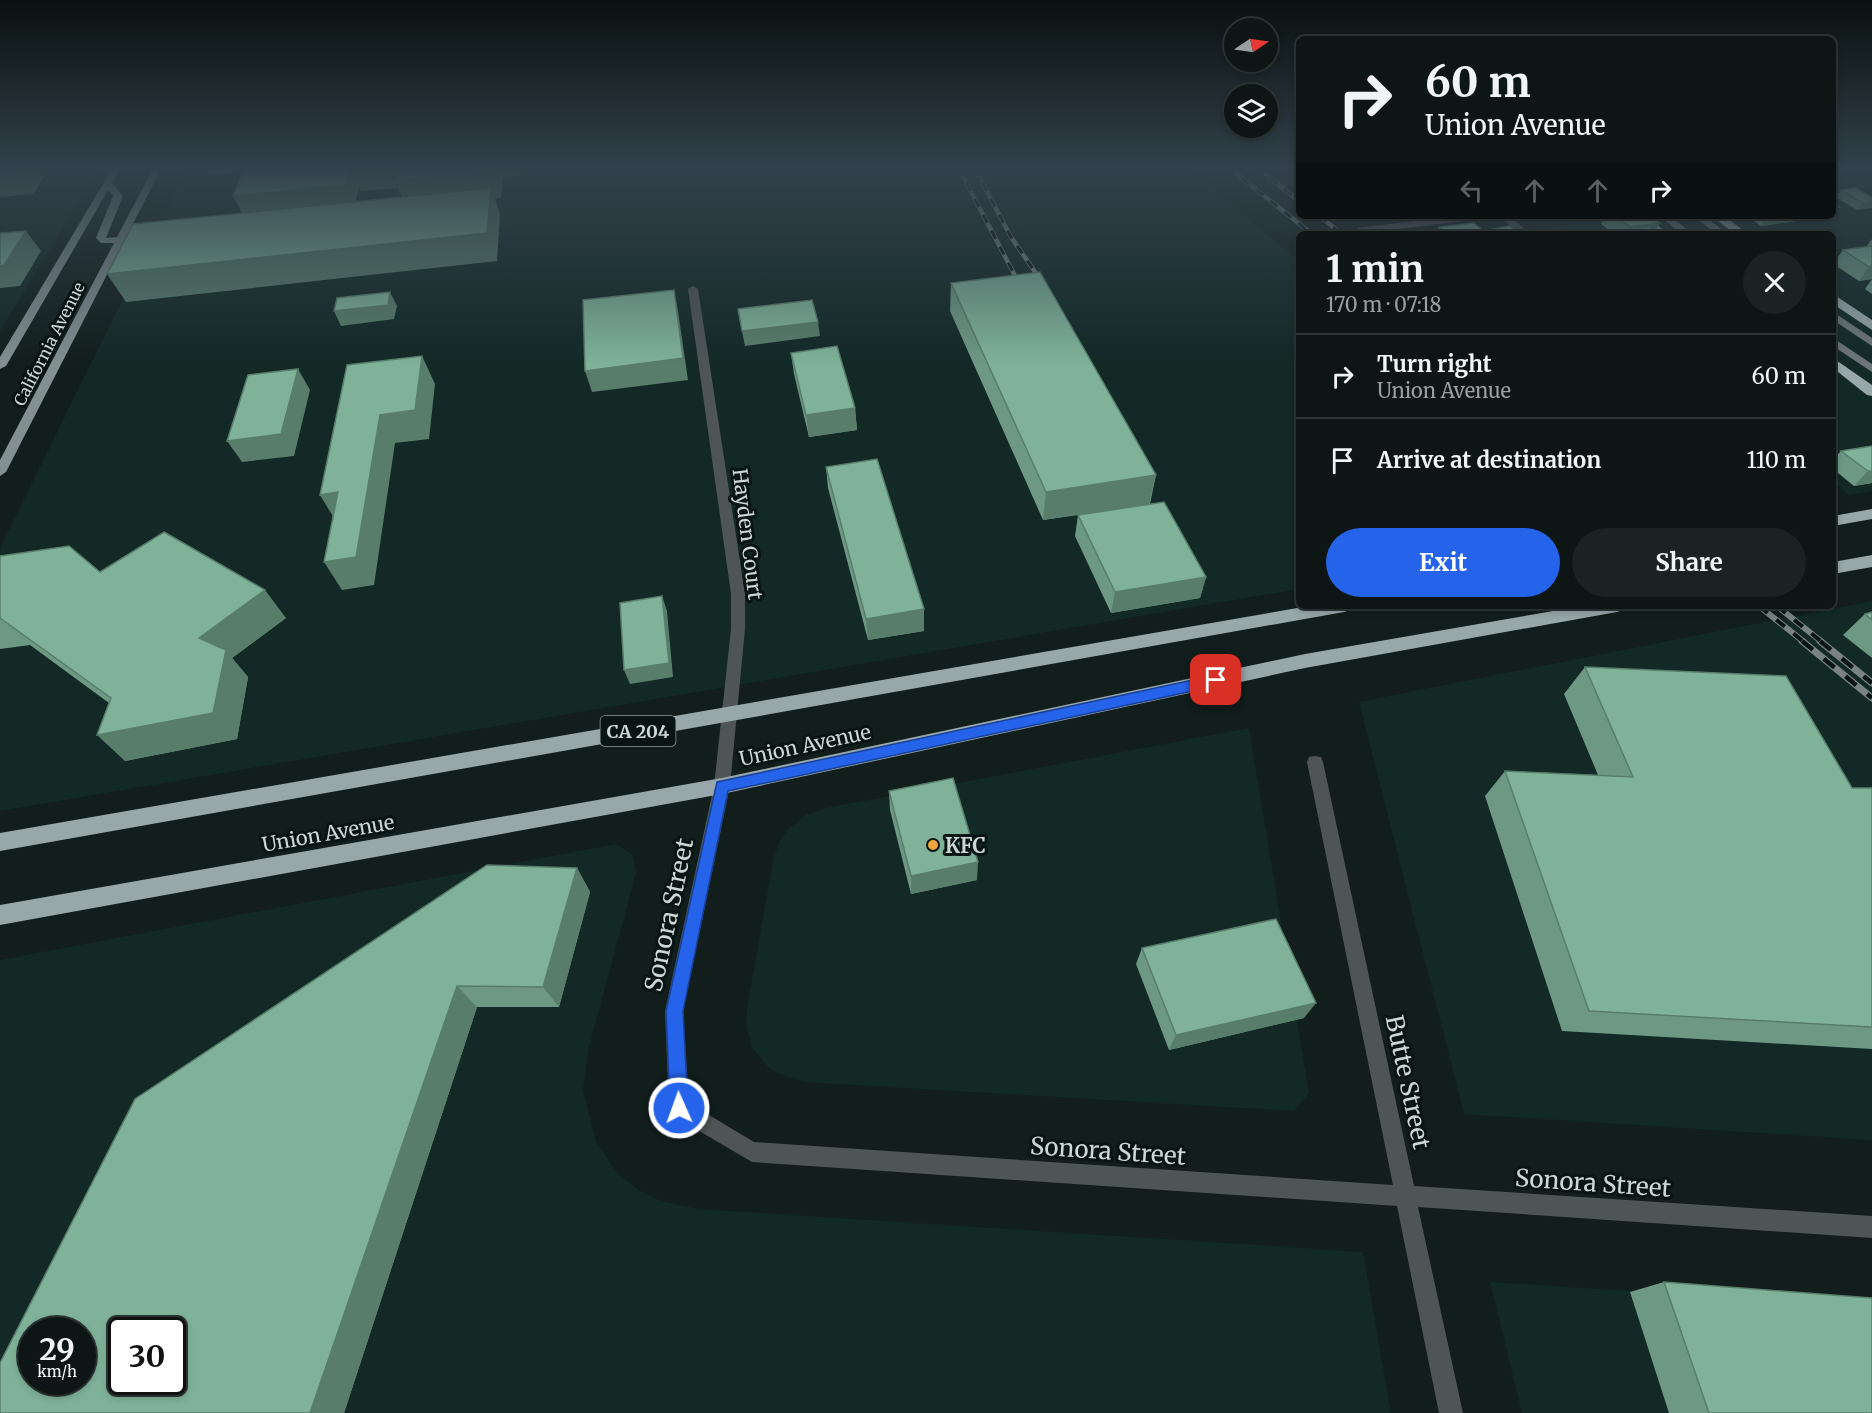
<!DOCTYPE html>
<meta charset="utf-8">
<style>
body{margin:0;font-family:Merriweather,serif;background:#1b2322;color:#f1f3f6;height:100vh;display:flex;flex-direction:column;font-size:22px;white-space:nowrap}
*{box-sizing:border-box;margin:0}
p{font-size:20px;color:#9a9fa0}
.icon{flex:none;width:33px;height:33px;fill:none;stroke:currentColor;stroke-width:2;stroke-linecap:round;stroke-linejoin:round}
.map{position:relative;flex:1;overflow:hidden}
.drawer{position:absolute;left:1296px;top:231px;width:540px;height:378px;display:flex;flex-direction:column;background:#0d1615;border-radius:9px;box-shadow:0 3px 9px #0003,0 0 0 2px #2d3534}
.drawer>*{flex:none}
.hud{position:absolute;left:1296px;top:36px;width:540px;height:183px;border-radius:9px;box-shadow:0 3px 9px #0003,0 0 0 2px #2d3534;background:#0d1615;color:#f1f3f6;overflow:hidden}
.needle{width:39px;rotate:77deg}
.controls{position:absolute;left:1224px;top:18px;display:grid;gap:12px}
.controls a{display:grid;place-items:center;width:54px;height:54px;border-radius:50%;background:#0d1615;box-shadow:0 3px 9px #0003,0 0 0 2px #2d3534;font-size:30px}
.speed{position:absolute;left:18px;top:1317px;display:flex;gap:12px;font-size:30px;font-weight:700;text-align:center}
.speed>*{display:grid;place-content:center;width:78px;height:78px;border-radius:50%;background:#0d1615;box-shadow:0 3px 9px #0003,0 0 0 2px #2d3534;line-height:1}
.speed small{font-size:15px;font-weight:400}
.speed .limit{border:3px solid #111;border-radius:9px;background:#fff;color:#111}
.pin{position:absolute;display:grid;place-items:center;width:51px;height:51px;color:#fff;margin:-26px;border-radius:12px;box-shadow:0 3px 9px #0006}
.me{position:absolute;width:66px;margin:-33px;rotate:358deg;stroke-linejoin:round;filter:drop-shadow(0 0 4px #0008)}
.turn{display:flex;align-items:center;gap:21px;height:126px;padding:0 30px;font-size:27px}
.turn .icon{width:78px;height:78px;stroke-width:2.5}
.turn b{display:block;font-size:42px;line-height:51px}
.lanes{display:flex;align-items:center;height:57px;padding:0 30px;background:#0003;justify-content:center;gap:30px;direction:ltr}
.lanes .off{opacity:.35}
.round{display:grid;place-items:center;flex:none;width:63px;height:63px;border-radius:32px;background:#1b2322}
.overview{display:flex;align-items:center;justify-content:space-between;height:102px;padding:0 30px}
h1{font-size:36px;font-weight:700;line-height:45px}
.button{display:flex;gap:12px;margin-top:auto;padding:12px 30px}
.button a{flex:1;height:69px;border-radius:36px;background:#2563eb;color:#fff;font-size:24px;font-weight:700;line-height:69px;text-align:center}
.button a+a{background:#1b2322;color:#f1f3f6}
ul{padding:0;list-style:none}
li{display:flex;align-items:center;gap:18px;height:84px;padding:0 30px;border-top:2px solid #2d3534}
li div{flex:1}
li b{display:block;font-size:22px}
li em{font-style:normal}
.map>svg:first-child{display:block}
.built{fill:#122926;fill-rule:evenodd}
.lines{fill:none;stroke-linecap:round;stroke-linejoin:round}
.street{fill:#4f5556;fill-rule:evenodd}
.secondary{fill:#6c7678;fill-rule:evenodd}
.primary{fill:#829092;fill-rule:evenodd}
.highway{fill:#97a7aa;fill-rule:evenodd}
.rail-far2-casing{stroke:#798482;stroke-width:4.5}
.rail-far1-casing{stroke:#798482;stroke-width:6}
.rail-casing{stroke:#798482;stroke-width:7}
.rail-far2{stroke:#081513;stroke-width:3;stroke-dasharray:9;stroke-linecap:butt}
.rail-far1{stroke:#081513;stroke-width:4;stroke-dasharray:11;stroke-linecap:butt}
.rail{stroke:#081513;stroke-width:4.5;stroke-dasharray:14;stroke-linecap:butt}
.wall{fill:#6d9984}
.shaded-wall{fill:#597d6b}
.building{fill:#7fb299;stroke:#597d6b;stroke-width:1.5;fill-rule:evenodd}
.route{fill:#2563eb;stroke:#184099;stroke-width:1.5}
.poi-dot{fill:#f0a63f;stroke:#081513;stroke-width:2}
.labels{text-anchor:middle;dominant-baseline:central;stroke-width:6;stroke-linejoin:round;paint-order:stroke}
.far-street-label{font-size:16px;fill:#ced7d5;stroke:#081513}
.shield{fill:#081513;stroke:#939d9b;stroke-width:1.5}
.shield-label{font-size:18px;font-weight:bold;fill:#ced7d5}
.street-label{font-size:20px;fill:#ced7d5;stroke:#081513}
.poi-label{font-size:20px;font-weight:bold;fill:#ced7d5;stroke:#081513;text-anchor:start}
.near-street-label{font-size:24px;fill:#ced7d5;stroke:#081513}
</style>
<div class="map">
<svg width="1872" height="1413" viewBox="0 0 1872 1413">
<rect width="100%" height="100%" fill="#111e1c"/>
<g class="built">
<path d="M0 167H100L0 331Z"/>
<path d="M188 167H1186L1299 261V589L0 811V548Z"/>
<path d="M1833 167H1872V491L1849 495 1833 481V234H1542L1536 229 1568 225 1558 216H1833Z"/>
<path d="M1872 601V1140L1464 1114 1359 702Z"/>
<path d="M1249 728 1309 1093 1294 1111 805 1082 780 1074 770 1069 753 1049 746 1027 747 1008 774 856 782 837 788 829 806 815 826 808Z"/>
<path d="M616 844 633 855 636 873 588 1051 583 1090 596 1142 619 1175 638 1190 661 1201 699 1209 1363 1252 1391 1413H0V960ZM32 1330H82V1382H32ZM122 1330H172V1382H122Z"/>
<path d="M1490 1282 1872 1306V1413H1522Z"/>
</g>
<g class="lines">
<g class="street">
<path d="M1853 167H1872V170L1833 175V169Z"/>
<path d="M1456 216H1484L1479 219 1358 234 1353 231 1358 228Z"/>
<path d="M1499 216H1510L1530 234H1519Z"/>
<path d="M693 286 698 289 745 594V629L730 786 683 1011 689 1103 754 1142 1393 1185 1307 762 1309 757 1315 756 1321 757 1323 762 1414 1186 1872 1216V1238L1418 1207 1463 1413H1439L1397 1206 752 1162 672 1115 669 1108 665 1011 714 786 731 629V594L688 289Z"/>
</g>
<g class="secondary">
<path d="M1659 216H1670L1693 234H1682Z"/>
<path d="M1693 216H1704L1728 234H1717Z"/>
<path d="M1833 312 1872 338V346L1833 320Z"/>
<path d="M1833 338 1872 364V372L1833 346Z"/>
</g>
<path class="primary" d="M113 167H121L112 183 123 196 106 238 117 237 154 167H162L6 472 0 476V460L114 243H101L96 238 113 196 108 190 6 366 0 369V357Z"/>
<g class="highway">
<path d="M1633 216H1646L1669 234H1656Z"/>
<path d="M1711 216H1724L1748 234H1735Z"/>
<path d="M1833 294 1872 320V330L1833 304Z"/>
<path d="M1833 358 1872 385V396L1867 395 1833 368Z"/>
<path d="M1872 509V519L1833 526V516Z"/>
<path d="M1872 555V567L1833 574V562Z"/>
<path d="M1309 606H1352L1350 610 1344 612 0 851V833Z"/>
<path d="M1582 606H1625L1623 610 1617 612 1305 668 722 794 0 925V905L722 778 1305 654Z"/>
</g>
<defs>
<g id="rail-far2">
<path d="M958 167 1022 289"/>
<path d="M974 167 1011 237 1044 285"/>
<path d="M1228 167 1312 234"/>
<path d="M1256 167 1299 201"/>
<path d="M1319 216 1342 234"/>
</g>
<g id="rail-far1">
<path d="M1759 606 1804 642"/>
<path d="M1777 606 1822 642"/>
</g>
<g id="rail">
<path d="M1802 641 1872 698"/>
<path d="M1820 641 1872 683"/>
</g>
</defs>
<use href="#rail-far2" class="rail-far2-casing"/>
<use href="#rail-far1" class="rail-far1-casing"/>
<use href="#rail" class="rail-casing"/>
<use href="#rail-far2" class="rail-far2"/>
<use href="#rail-far1" class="rail-far1"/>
<use href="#rail" class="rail"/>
</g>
<g class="wall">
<path d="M1841 190 1872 198 1857 210 1836 197Z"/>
<path d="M1833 203 1839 207 1833 214Z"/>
<path d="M1605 216H1650L1655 232 1658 234H1614L1601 224Z"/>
<path d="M1747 216H1812L1810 219 1761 226Z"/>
<path d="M1439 227 1486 234 1488 230 1518 234H1436Z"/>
<path d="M1872 239V279L1859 281 1833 264 1843 250 1866 247Z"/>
<path d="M1872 279V294L1865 289Z"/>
<path d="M951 283 1156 475 1150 504 1206 577 1200 598 1111 613 1075 536 1078 515 1043 520 950 311Z"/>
<path d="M791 353 855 408 857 430 809 437 794 374Z"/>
<path d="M1872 446V483L1854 486 1833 469V460L1841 451Z"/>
<path d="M826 467 924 631 868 640 828 488Z"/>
<path d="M0 556 100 572 286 618 232 658 248 677 237 739 125 761 109 703 30 645 0 649Z"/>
<path d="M1872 612V658L1843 635 1865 614Z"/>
<path d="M1585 667 1852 788H1872V1049L1562 1031 1485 796 1505 771 1598 775 1564 694Z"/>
<path d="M889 791 977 880 911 894 890 810Z"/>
<path d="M577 868 590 892 559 1007H477L344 1413H0Z"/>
<path d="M1142 948 1304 1018 1169 1050 1136 964Z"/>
<path d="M1664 1282 1872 1413H1669L1630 1292Z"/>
</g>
<g class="shaded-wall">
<path d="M24 167H51L33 194 0 197V176Z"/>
<path d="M205 167H296L209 175Z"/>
<path d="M350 167H528V175L503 177 501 198 495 199 500 214 497 261 126 302 107 274 406 208 398 188 361 191 359 187 355 205 244 217 233 196Z"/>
<path d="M1872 202V208L1857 210 1862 203Z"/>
<path d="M1767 216H1812L1810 219 1761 226Z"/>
<path d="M1660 223 1654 234H1626L1630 227Z"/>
<path d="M26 231 41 251 20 286 0 288V266Z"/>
<path d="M1872 266V279L1859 281 1869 267Z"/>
<path d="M674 290 678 311 688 380 592 392 585 371Z"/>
<path d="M390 292 397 306 394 319 341 326 334 311Z"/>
<path d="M818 322 820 336 745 346 742 331Z"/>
<path d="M422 356 435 384 429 439 395 443 374 585 342 590 324 562 380 415Z"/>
<path d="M298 369 310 390 294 456 242 462 227 441Z"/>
<path d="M855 408 857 430 809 437 806 415Z"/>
<path d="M1868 471H1872V483L1854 486Z"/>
<path d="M1156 475 1149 504 1043 520 1046 492Z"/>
<path d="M338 492 337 523 320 495Z"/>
<path d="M1206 577 1200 598 1111 613 1115 592Z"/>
<path d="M265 590 286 618 232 658 248 677 237 739 125 761 97 735 199 638Z"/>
<path d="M662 596 667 611 673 677 630 684 624 670Z"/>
<path d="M924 609V631L868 640 866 619Z"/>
<path d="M978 862 977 880 911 894V876Z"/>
<path d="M577 868 590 892 559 1007 543 987Z"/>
<path d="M457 986 477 1007 344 1413H310Z"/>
<path d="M1316 1003 1304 1018 1169 1050 1176 1035Z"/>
</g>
<g class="building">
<path d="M0 167H24L19 174 0 176Z"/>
<path d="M245 167H350L346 185 233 196Z"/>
<path d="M399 167H493V172L396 181Z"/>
<path d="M491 188 487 233 107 274 133 224Z"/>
<path d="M1856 188 1872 198V202L1862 203 1841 190Z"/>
<path d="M1833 203 1839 207H1833Z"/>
<path d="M1616 216H1650L1660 223 1630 227Z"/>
<path d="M1474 223 1487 234H1447L1439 227Z"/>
<path d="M1510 226 1518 234H1493L1488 230Z"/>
<path d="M1649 227 1658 234H1622L1618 231Z"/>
<path d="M26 231 4 265 0 266V233Z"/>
<path d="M1872 246V266L1869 267 1843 250Z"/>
<path d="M1040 272 1156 475 1046 492 951 283Z"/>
<path d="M674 290 683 358 585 371 583 300Z"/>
<path d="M390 292 388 305 334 311 337 298Z"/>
<path d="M812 300 818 322 742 331 738 309Z"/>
<path d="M837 346 855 408 806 415 791 353Z"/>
<path d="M422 356 415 410 380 415 356 557 324 562 338 492 320 495 347 365Z"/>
<path d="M298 369 281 434 227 441 248 375Z"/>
<path d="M1872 446V471H1868L1841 451Z"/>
<path d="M877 459 924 609 866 619 826 467Z"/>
<path d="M1164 502 1206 577 1115 592 1078 515Z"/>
<path d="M164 532 265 590 199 638 226 650 213 713 97 735 111 698 0 618V556L69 546 100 572Z"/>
<path d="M662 596 669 663 624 670 620 603Z"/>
<path d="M1872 612V620L1865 614Z"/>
<path d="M1585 667 1786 676 1852 788H1872V1027L1589 1011 1505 771 1633 777Z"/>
<path d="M953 778 978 862 911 876 889 791Z"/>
<path d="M487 865 577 868 543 987 457 986 310 1413H0V1363L135 1099ZM32 1330H82V1382H32ZM122 1330H172V1382H122Z"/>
<path d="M1276 919 1316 1003 1176 1035 1142 948Z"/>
<path d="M1664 1282 1872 1298V1413H1709Z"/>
</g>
<linearGradient id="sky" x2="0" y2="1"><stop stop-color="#09100f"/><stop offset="0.46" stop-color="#32414b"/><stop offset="1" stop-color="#32414b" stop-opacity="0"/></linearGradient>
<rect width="1872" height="365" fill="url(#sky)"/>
<path class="route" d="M1216 675 1223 680 1216 686 728 791 683 1011 688 1108 685 1114 679 1117 672 1114 670 1108 666 1011 717 782Z"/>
<circle class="poi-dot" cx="933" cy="845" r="6"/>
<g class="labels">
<g class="far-street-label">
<text transform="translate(49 344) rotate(-63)">California Avenue</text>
</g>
<rect class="shield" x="600.5" y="716" width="75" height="30" rx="4.5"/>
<g class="shield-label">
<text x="638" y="731">CA 204</text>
</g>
<g class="street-label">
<text transform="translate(748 534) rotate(83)">Hayden Court</text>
<text transform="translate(805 745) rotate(-12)">Union Avenue</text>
<text transform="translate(328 833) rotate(-10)">Union Avenue</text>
</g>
<g class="poi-label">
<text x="945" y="845">KFC</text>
</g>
<g class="near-street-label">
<text transform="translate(669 915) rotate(-78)">Sonora Street</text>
<text transform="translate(1408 1082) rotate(78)">Butte Street</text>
<text transform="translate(1108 1151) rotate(4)">Sonora Street</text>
<text transform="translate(1593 1183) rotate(4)">Sonora Street</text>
</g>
</g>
</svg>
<div class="controls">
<a><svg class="needle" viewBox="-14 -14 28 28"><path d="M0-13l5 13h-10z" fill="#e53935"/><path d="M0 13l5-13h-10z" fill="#9a9fa0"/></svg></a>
<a><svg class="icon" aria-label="layers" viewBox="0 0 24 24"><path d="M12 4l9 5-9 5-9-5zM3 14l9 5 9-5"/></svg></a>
</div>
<div class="speed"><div>29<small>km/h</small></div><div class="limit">30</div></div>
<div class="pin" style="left:1216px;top:680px;background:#d93025"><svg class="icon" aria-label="arrive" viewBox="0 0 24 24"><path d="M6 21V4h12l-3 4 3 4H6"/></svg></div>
<svg class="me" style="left:679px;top:1108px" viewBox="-20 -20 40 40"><circle r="17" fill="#2563eb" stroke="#fff" stroke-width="3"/><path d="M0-11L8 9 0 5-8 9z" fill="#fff"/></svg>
<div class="hud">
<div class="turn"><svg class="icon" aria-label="right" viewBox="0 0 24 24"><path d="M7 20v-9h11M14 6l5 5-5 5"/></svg><div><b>60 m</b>Union Avenue</div></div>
<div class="lanes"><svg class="icon off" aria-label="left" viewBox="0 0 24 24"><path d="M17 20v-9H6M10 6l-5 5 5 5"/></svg><svg class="icon off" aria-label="ahead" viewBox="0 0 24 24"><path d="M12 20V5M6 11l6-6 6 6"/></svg><svg class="icon off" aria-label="ahead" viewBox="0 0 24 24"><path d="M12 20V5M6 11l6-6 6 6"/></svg><svg class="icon" aria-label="right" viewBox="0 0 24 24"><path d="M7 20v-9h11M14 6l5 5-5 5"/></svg></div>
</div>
<section class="drawer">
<div class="overview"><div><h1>1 min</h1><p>170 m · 07:18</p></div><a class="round"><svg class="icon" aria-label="close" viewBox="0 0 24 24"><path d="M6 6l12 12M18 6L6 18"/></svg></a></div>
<ul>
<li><svg class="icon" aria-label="right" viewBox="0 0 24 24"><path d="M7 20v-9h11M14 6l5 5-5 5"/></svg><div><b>Turn right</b><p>Union Avenue</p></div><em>60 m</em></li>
<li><svg class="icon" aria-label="arrive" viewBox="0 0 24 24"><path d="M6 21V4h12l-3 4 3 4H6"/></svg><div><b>Arrive at destination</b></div><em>110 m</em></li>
</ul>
<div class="button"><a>Exit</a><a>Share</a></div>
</section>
</div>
